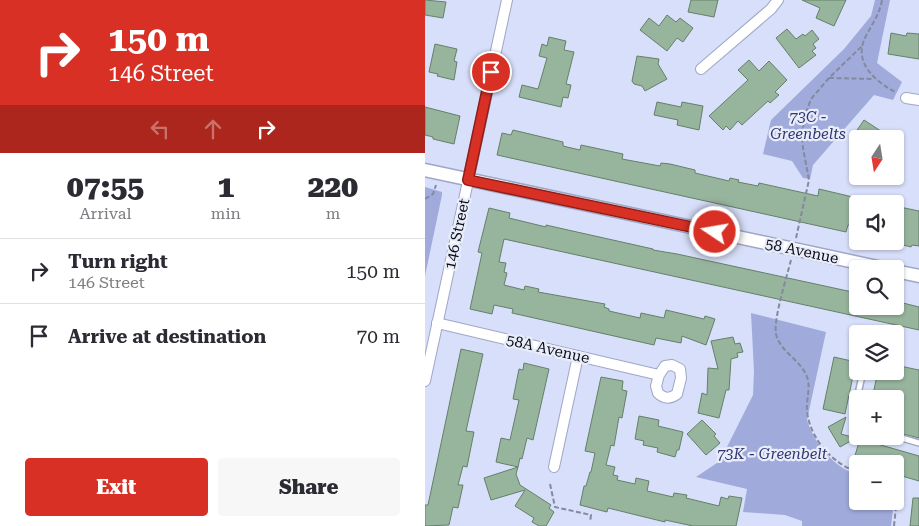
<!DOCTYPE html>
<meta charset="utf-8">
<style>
body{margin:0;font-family:"Roboto Serif",serif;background:#f7f7f7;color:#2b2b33;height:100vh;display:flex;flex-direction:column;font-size:19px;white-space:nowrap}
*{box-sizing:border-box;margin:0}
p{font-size:16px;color:#7c7c81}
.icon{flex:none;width:28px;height:28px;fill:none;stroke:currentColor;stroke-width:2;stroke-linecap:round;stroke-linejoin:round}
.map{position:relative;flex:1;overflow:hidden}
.panel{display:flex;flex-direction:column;background:#fff;width:425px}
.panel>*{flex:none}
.banner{background:#d93025;color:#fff;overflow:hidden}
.needle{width:32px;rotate:192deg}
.buttons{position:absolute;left:424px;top:130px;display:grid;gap:10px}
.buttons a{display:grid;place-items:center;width:55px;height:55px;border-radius:5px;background:#fff;box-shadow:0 1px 4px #0004;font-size:25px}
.pin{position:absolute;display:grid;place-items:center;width:42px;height:42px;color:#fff;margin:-21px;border:2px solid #fff;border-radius:50%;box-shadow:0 1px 5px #0007}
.me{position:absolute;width:55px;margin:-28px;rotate:282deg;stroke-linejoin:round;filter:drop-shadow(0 0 4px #0008)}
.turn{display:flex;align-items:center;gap:18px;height:105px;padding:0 25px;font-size:22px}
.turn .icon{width:65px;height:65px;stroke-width:2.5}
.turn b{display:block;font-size:35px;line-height:42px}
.lanes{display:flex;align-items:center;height:48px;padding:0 25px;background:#0003;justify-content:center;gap:25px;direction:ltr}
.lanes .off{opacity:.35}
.eta{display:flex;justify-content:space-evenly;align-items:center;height:85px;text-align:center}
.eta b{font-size:30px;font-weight:800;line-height:35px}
.button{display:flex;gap:10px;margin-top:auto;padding:10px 25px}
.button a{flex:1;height:58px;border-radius:5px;background:#d93025;color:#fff;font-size:20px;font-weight:800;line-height:58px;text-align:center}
.button a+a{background:#f7f7f7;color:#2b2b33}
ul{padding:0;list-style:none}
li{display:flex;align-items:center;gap:15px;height:65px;padding:0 25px;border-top:1px solid #e1e1e2}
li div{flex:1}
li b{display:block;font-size:19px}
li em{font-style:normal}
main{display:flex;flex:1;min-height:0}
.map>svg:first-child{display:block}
.green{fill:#a0abdb}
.building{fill:#97b49d;stroke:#64806a}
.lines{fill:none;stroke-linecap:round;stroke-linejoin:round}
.service-casing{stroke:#9fa6c6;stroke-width:8}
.minor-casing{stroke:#9fa6c6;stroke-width:12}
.tertiary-casing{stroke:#9fa6c6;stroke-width:15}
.path{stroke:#84899e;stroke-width:2;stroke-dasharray:5 2.5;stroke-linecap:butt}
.service{stroke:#fff;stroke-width:5}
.minor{stroke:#fff;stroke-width:10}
.tertiary{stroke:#fff;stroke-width:12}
.route-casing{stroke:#8d1f18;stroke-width:12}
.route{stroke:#d93025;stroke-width:9}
.labels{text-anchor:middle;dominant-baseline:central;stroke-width:4.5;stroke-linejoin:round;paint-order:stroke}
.park-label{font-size:15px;font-style:italic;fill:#2e3672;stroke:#e9edfa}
.street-label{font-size:15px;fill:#0a0c17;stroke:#e9edfa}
</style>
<main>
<section class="panel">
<div class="banner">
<div class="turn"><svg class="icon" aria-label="right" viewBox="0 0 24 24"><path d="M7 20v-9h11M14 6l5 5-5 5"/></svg><div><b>150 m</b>146 Street</div></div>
<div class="lanes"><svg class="icon off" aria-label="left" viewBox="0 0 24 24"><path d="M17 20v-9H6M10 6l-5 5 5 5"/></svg><svg class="icon off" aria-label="ahead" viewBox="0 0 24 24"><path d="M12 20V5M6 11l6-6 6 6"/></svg><svg class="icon" aria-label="right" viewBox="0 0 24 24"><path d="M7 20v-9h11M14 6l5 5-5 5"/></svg></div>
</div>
<div class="eta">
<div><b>07:55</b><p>Arrival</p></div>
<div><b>1</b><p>min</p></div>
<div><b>220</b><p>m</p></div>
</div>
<ul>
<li><svg class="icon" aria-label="right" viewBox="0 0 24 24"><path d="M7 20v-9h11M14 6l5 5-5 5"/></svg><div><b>Turn right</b><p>146 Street</p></div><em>150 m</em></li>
<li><svg class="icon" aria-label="arrive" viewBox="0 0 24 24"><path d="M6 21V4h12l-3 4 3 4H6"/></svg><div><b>Arrive at destination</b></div><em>70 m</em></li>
</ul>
<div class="button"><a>Exit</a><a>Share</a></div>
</section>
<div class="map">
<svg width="494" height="526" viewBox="0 0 494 526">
<rect width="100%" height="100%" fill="#d8dffa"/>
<g class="green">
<path d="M450 0H465L452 63 477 82 468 100 449 95 388 165 385 179 378 178 367 161 338 154 346 120 419 49 446 16Z"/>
<path d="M0 187 17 192V195L0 276Z"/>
<path d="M326 313 401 332 382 420C390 445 408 466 432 475V501H469L466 526H377V521L360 515 318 512 322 489 271 477 295 461 328 395 329 371Z"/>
</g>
<g class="building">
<path d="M0 0 21 2 18 18 0 15Z"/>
<path d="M266 0H293L289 17 263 12Z"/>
<path d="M377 0H421L409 26 391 18 395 8Z"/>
<path d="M242 15 251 22 255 18 268 28 258 42 252 38 242 51 215 30 224 18 234 26Z"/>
<path d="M362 29 371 39 378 34 380 36 387 30 394 39 388 44 391 48 387 51 391 55 374 68 351 38Z"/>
<path d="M466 33 481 36 482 33 494 34V59L463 54Z"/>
<path d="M124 37 141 41 139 50 149 52 141 84 146 85 143 98 138 97 136 107 94 97 97 85 113 89 122 58 114 56 117 44 122 46Z"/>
<path d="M10 44 32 49 29 61 32 62 29 80 12 76 13 74 4 72Z"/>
<path d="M212 56 234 59 233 64 242 79 220 91 217 86 209 84 207 81Z"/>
<path d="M324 60 334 71 344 61 362 80 350 92 354 95 345 103 343 101 317 125 313 121 305 130 301 126 298 130 284 116 323 80 313 70Z"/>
<path d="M232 102 256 107 257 102 278 106 274 130 252 125 253 120 229 115Z"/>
<path d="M0 107 35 116 29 144 8 139V137L0 135Z"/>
<path d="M439 120 468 139H426Z"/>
<path d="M88 130 138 142V146L155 150 156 145 198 154 197 159 235 166 236 163 245 164 270 170V173L304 181 305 178 314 180 313 182 333 186 334 183 393 196 394 189 432 198V227L423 225 421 232 72 155 77 133 86 135Z"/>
<path d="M470 206 494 211V246L487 245 486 247 470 243Z"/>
<path d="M64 208 85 213 84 218 121 227V225L143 230 228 249V250L252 254 432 293V306H470V301L494 307V330L79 239 74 262 81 263 79 272 82 273 79 285 99 290 100 286 114 289 113 292 180 304 179 307 184 309V311L215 318 216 313 239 318 241 310 279 319 280 316 290 319 281 345 257 336 256 343 231 338 229 345 87 313 88 309 69 305 67 314 45 309 57 253 53 252Z"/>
<path d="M308 337 310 344 315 343 318 352 312 353 313 357 306 359 304 390H301L294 418 273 413 277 393 282 395 283 368 293 369 286 341Z"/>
<path d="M36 349 58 354 41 431 49 432 42 467 38 466 33 485H38L33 508 28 507 24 525 0 526V505H3Z"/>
<path d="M409 357 431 362 420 414 398 409Z"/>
<path d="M99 363 124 369 108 440 102 438 97 459 95 458 93 467 71 462 76 438 85 440 94 400 88 399 94 369 98 370Z"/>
<path d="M470 365 494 370V438L470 432V399H447L453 371H470Z"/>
<path d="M176 377 198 381 197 390 202 391 197 418 194 417 189 446 186 445 181 465 190 467 188 475 193 476 192 480 210 484 211 478 224 481 222 491 248 497 249 493 262 495 261 498 294 506 296 497 303 499 304 496 317 498 311 526H268L240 520V522L183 508 182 512 155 505 159 486H161L165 472H166L170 453 160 451Z"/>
<path d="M214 416 234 420 233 426 258 432 254 450H252L250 457 232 452 233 448 218 445 219 441 210 439Z"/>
<path d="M421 417 416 434 431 438 415 447 403 427Z"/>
<path d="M277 420 291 434 289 436 295 443 281 455 262 434Z"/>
<path d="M435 439 494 456V481L470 474V464H434L428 462Z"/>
<path d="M93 467 91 474 95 485 126 505 124 508 129 512 121 526H114L107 522 109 518 90 506 100 490 66 500 59 478Z"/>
<path d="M488 498H494V526H485Z"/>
</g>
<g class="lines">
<defs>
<g id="service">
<path d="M432 421 430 414V408L438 371"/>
<path d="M470 436 494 443"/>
</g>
<g id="minor">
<path d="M276 69 346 9 353 0"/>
<path d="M481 98 494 100"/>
<path d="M12 323 234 375 240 366 247 365 255 369 256 378 252 394C245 399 239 399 233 393L231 386 234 375"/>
<path d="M0 381 82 0"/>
<path d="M129 467 153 356"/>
</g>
<g id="tertiary">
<path d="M0 170 462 269"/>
<path d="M470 271 494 276"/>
</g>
</defs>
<use href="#service" class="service-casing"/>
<use href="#minor" class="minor-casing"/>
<use href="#tertiary" class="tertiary-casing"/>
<g class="path">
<path d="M457 0C454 16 448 22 441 36 427 62 450 81 470 92"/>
<path d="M404 78 449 79"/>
<path d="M0 199 8 194 11 185"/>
<path d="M371 238 384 180 378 148 377 132 381 113 386 99 404 78 437 46"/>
<path d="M366 260C362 276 348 320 351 334 355 352 376 360 382 377 386 387 381 400 382 411 385 439 407 463 432 472"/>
<path d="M125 484 130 507 166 515 165 522"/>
<path d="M469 526 473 487 470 486"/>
</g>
<use href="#service" class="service"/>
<use href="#minor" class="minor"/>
<use href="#tertiary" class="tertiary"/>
</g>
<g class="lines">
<defs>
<path id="route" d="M66 72 43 180 290 232"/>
</defs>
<use href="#route" class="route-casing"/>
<use href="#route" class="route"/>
</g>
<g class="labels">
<g class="park-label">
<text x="383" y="117">73C -<tspan x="383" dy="17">Greenbelts</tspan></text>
<text x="347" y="454">73K - Greenbelt</text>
</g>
<g class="street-label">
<text transform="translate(32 234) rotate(-78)">146 Street</text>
<text transform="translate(377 251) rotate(12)">58 Avenue</text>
<text transform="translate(123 349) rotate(13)">58A Avenue</text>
</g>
</g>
</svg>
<div class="buttons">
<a><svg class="needle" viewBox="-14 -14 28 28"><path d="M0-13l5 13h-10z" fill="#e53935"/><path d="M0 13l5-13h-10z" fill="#7c7c81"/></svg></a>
<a><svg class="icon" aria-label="sound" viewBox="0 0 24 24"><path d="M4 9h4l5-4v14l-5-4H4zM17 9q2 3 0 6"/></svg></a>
<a><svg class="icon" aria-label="search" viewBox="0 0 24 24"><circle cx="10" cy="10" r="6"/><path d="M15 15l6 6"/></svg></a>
<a><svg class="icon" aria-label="layers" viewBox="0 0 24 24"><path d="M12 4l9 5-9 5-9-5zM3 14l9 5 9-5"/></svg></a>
<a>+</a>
<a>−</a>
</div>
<div class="pin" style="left:66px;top:72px;background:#d93025"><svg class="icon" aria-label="arrive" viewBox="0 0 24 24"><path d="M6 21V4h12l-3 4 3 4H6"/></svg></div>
<svg class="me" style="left:290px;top:232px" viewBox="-20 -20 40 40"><circle r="17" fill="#d93025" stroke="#fff" stroke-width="3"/><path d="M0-11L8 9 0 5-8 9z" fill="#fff"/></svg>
</div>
</main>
